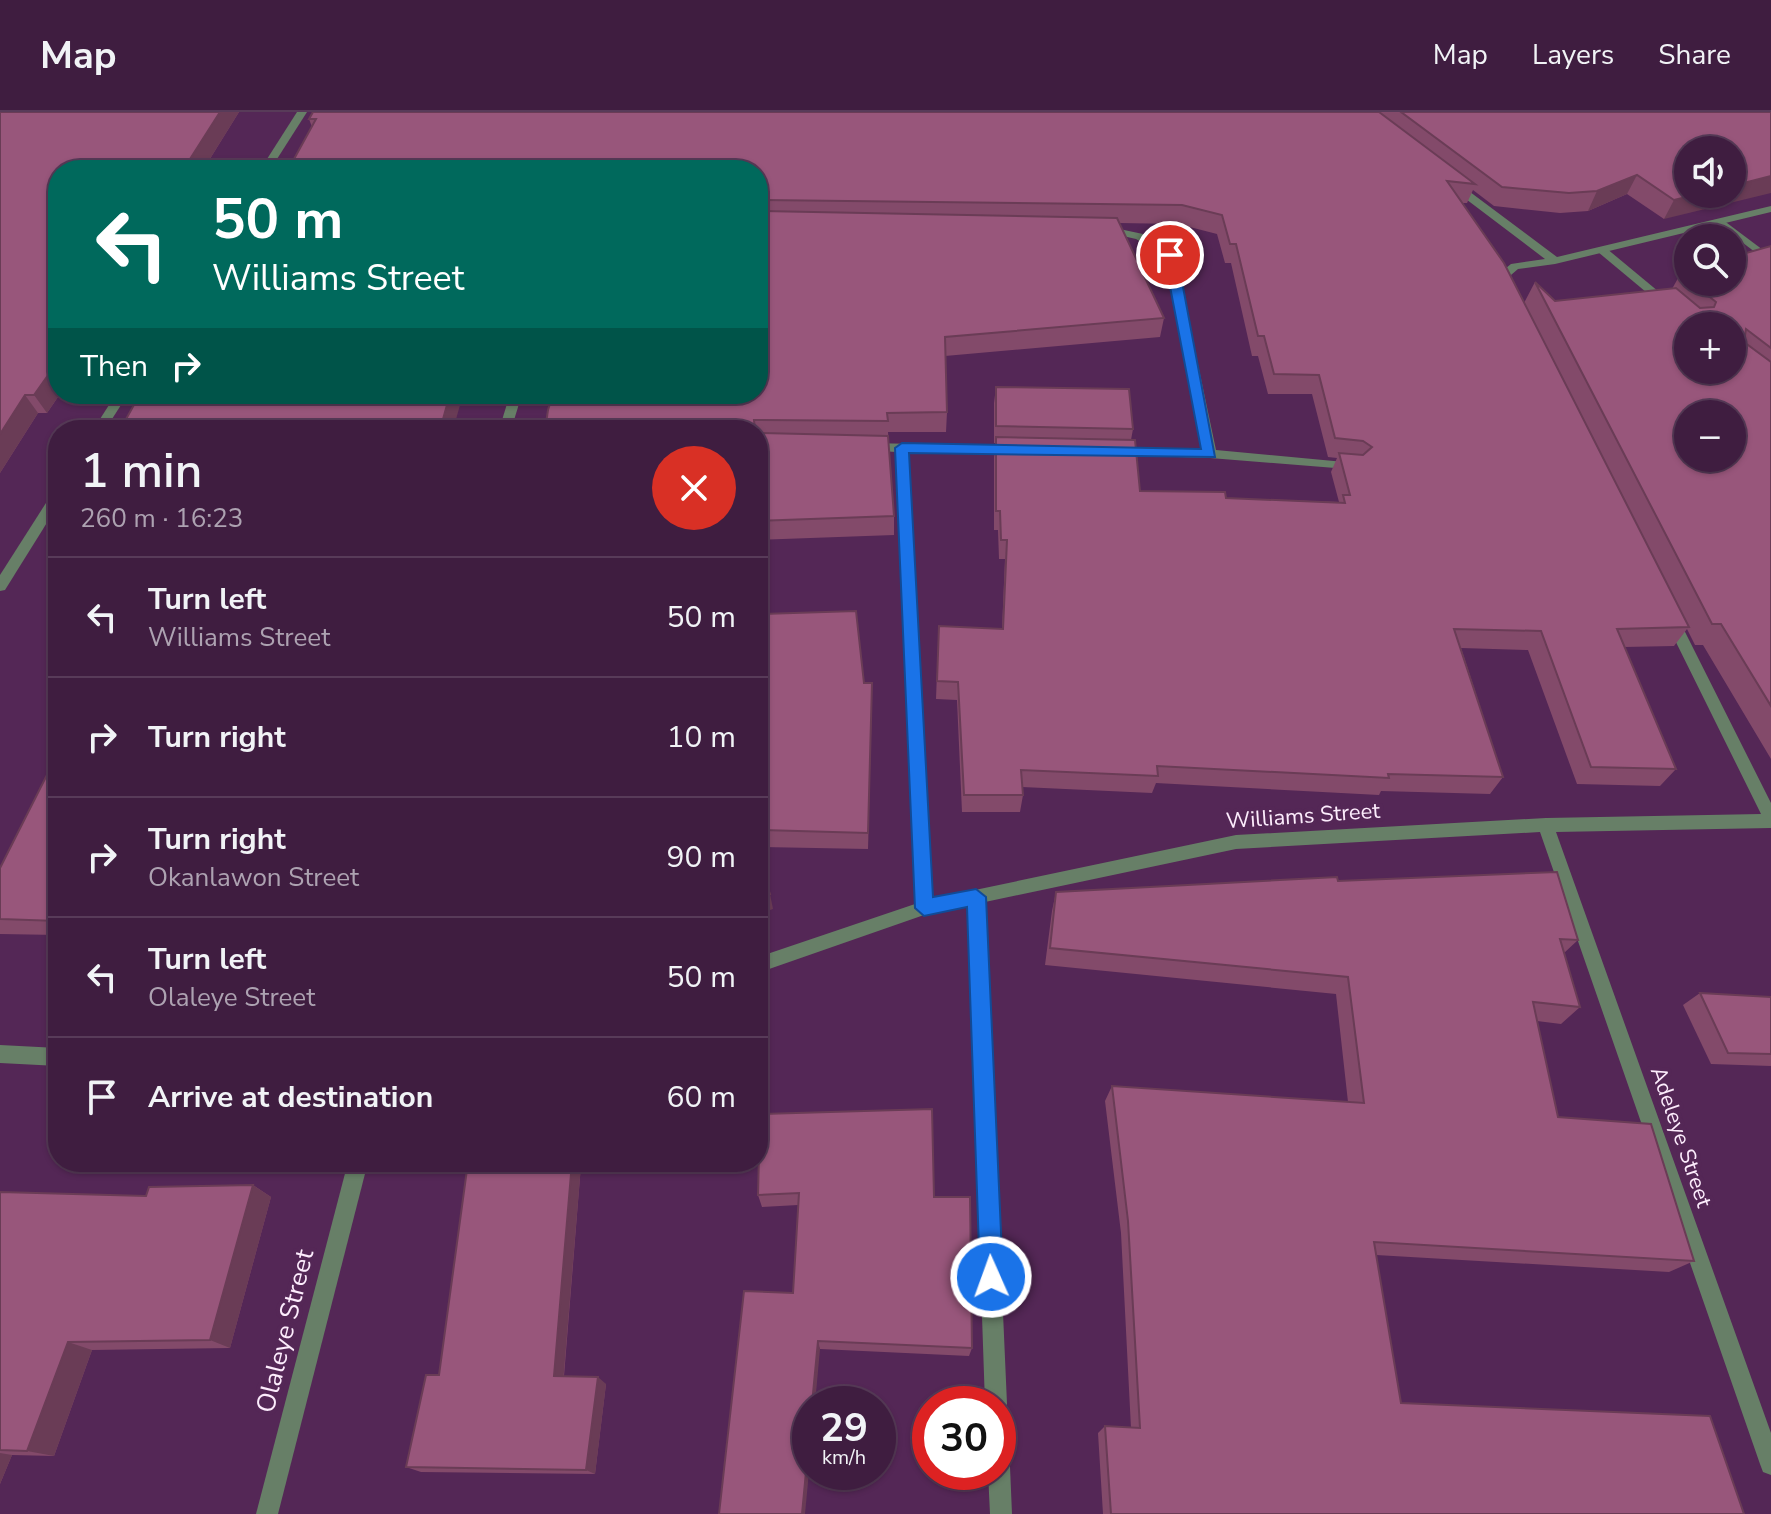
<!DOCTYPE html>
<meta charset="utf-8">
<style>
body{margin:0;font-family:"Nunito Sans",sans-serif;background:#462647;color:#f1f3f6;height:100vh;display:flex;flex-direction:column;font-size:30px;white-space:nowrap}
*{box-sizing:border-box;margin:0}
p{font-size:26px;color:#ada2b1}
.icon{flex:none;width:44px;height:44px;fill:none;stroke:currentColor;stroke-width:2;stroke-linecap:round;stroke-linejoin:round}
.map{position:relative;flex:1;overflow:hidden}
.panel{position:absolute;left:48px;top:308px;width:720px;height:752px;display:flex;flex-direction:column;background:#3f1d40;border-radius:32px;box-shadow:0 2px 6px #0004,0 0 0 2px #583b59}
.panel>*{flex:none}
.hud{position:absolute;left:48px;top:48px;width:720px;height:244px;border-radius:32px;box-shadow:0 2px 6px #0004,0 0 0 2px #583b59;background:#00695c;color:#fff;overflow:hidden}
.fabs{position:absolute;left:1674px;top:24px;display:grid;gap:16px}
.fabs a{display:grid;place-items:center;width:72px;height:72px;border-radius:50%;background:#3f1d40;box-shadow:0 2px 6px #0004,0 0 0 2px #583b59;font-size:40px}
.speed{position:absolute;left:792px;top:1274px;display:flex;gap:16px;font-size:40px;font-weight:700;text-align:center}
.speed>*{display:grid;place-content:center;width:104px;height:104px;border-radius:50%;background:#3f1d40;box-shadow:0 2px 6px #0004,0 0 0 2px #583b59;line-height:1}
.speed small{font-size:20px;font-weight:400}
.speed .limit{border:12px solid #d22;background:#fff;color:#111}
.pin{position:absolute;display:grid;place-items:center;width:68px;height:68px;color:#fff;margin:-34px;border:4px solid #fff;border-radius:50%;box-shadow:0 2px 8px #0007}
.me{position:absolute;width:88px;margin:-44px;rotate:358deg;stroke-linejoin:round;filter:drop-shadow(0 0 6px #0008)}
.turn{display:flex;align-items:center;gap:28px;height:168px;padding:0 32px;font-size:36px}
.turn .icon{width:104px;height:104px;stroke-width:2.5}
.turn b{display:block;font-size:56px;line-height:68px}
.then{display:flex;align-items:center;height:76px;padding:0 32px;background:#0003;gap:16px;font-size:30px}
.round{display:grid;place-items:center;flex:none;width:84px;height:84px;border-radius:42px;background:#462647}
.headline{display:flex;align-items:center;justify-content:space-between;height:136px;padding:0 32px}
h1{font-size:48px;font-weight:600;line-height:60px}
ul{padding:0;list-style:none}
li{display:flex;align-items:center;gap:24px;height:120px;padding:0 32px;border-top:2px solid #583b59}
li div{flex:1}
li b{display:block;font-size:30px}
li em{font-style:normal}
header{display:flex;align-items:center;gap:48px;box-sizing:border-box;height:112px;padding:0 40px;background:#3f1d40;border-bottom:2px solid #583b59}
header strong{font-size:38px}
nav{display:flex;gap:44px;margin-inline-start:auto;font-size:28px}
.map>svg:first-child{display:block}
.lines{fill:none;stroke-linecap:round;stroke-linejoin:round}
.service{fill:#677f67;fill-rule:evenodd}
.minor{fill:#677f67;fill-rule:evenodd}
.wall{fill:#834a6a}
.shaded-wall{fill:#6a3c56}
.building{fill:#98567b;stroke:#6a3c56;stroke-width:2;fill-rule:evenodd}
.route{fill:#1a73e8;stroke:#114b97;stroke-width:2}
.labels{text-anchor:middle;dominant-baseline:central;stroke-width:8;stroke-linejoin:round;paint-order:stroke}
.street-label{font-size:22px;fill:#fcecfc;stroke:#542756}
.near-street-label{font-size:26px;fill:#fcecfc;stroke:#542756}
</style>
<header>
<strong>Map</strong>
<nav><a>Map</a><a>Layers</a><a>Share</a></nav>
</header>
<div class="map">
<svg width="1771" height="1402" viewBox="0 0 1771 1402">
<rect width="100%" height="100%" fill="#542756"/>
<g class="lines">
<g class="service">
<path d="M1723 108 1771 144V152L1719 113V109Z"/>
<path d="M1602 135 1606 136 1700 214 1688 215 1598 140 1597 138Z"/>
</g>
<g class="minor">
<path d="M297 0H307L270 58H260Z"/>
<path d="M1450 71H1458L1557 145 1771 94V100L1555 152 1518 157 1511 163 1513 176 1507 179 1501 176V160L1511 152 1545 147 1450 75Z"/>
<path d="M1105 114 1143 122 1175 143 1216 338 1355 351 1360 352V358L1210 346 1112 343 1110 340 1116 336 1203 338 1165 145 1136 127 1101 119V115Z"/>
<path d="M116 282H128L105 318H93Z"/>
<path d="M510 282H522L511 318H499Z"/>
<path d="M868 331 1016 334 1022 338 1016 342 909 340 932 787 1236 723 1546 706 1761 702 1665 508 1667 504H1677L1771 691V716L1556 720 1771 1321V1363L1763 1360 1760 1352 1540 720 1236 737 985 790 1007 1292 1004 1300 998 1302V1292H985L968 794 924 803 758 861V845L915 792 896 340 864 338V332Z"/>
<path d="M58 379V393L5 478 0 479V463L53 380Z"/>
<path d="M0 933 58 936V954L0 951Z"/>
<path d="M348 1050H368L278 1402H256Z"/>
<path d="M998 1320 1006 1323 1009 1331 1012 1402H990L988 1360H998Z"/>
</g>
</g>
<g class="wall">
<path d="M0 0H239L203 58H58V282H60L47 301H38L0 361Z"/>
<path d="M313 0H1771L1664 107 1627 82 1588 99 1560 101 1494 94 1473 78 1467 91H1462L1524 191 1535 170 1555 189 1672 177 1682 159 1688 157V170H1732L1771 134V647L1703 533H1695L1687 517 1674 534 1624 535 1676 657 1660 674 1577 672 1528 538 1461 536 1503 665 1490 682 1381 679 1379 683 1156 671 1152 681 1022 675 1023 683 1020 700H962L957 588 936 587 938 533 1002 517 1005 447H999L998 418H994V345L996 331H994V291L996 275 1133 317 1131 328 1140 379 1226 386 1339 390 1331 360 1337 346 1328 345 1312 282H1268L1258 244H1252L1231 151H1225L1217 122 1178 112 1119 111 1164 206 1160 225 945 244 947 300 946 320H888L894 404V423L758 428V318H545L758 282V58L312 15 309 7Z"/>
<path d="M140 282H468L464 294Z"/>
<path d="M758 502 864 571H872L868 737 758 735Z"/>
<path d="M58 650V823L0 822V756Z"/>
<path d="M1338 769 1578 828 1564 841 1580 895 1561 912 1537 909 1558 1005 1694 1149 1669 1160 1376 1143 1401 1291 1744 1402H1103L1098 1321 1105 1314 1131 1316 1121 1121 1105 989 1112 974 1348 990 1336 882 1045 853 1052 799 1056 780Z"/>
<path d="M1700 881 1771 885V954L1711 952 1683 893Z"/>
<path d="M760 1002 934 1085 972 1236 969 1244 820 1237 793 1181 798 1093 762 1095 758 1083Z"/>
<path d="M468 1050H579L581 1053 564 1264 606 1272 595 1362 421 1360 406 1355 439 1263Z"/>
<path d="M253 1073 271 1085 230 1236 92 1238 54 1344 12 1343 0 1372V1080L146 1084Z"/>
</g>
<g class="shaded-wall">
<path d="M220 0H239L203 58H183Z"/>
<path d="M1637 63 1627 82 1588 99 1597 79Z"/>
<path d="M1771 64V81L1664 107 1674 88 1699 82H1732V74Z"/>
<path d="M58 249V282H60L47 301 34 283Z"/>
<path d="M450 282H455L460 293 453 318H440Z"/>
<path d="M460 282H468L464 294Z"/>
<path d="M25 283 38 301 0 361V322Z"/>
<path d="M872 571V589L868 737V721Z"/>
<path d="M770 782 773 797 758 802V786Z"/>
<path d="M572 1050H579L581 1053 563 1271 554 1264Z"/>
<path d="M253 1073 271 1085 230 1236 210 1228Z"/>
<path d="M818 1229 820 1237 815 1292H812Z"/>
<path d="M68 1230 92 1238 54 1344 27 1339Z"/>
<path d="M598 1265 606 1272 595 1362 586 1358Z"/>
<path d="M810 1317V1349L805 1402H802Z"/>
<path d="M0 1341 12 1343 0 1372Z"/>
</g>
<g class="building">
<path d="M0 0H220L183 58H58V249L34 283H25L0 322Z"/>
<path d="M313 0H1379L1475 72 1447 69 1504 151 1689 515 1617 517 1676 657 1591 655 1541 519 1454 517 1503 665 1388 662 1389 666 1157 654 1158 664 1021 658 1023 683H964L958 570 937 569 939 514 1003 517 1007 428H1001L1000 399H996V325L1135 328 1140 379 1225 380 1226 386 1345 391 1343 383H1350L1339 341 1363 343 1372 335 1363 329 1335 326 1319 263 1274 262 1264 224H1258L1236 132H1230L1222 103 1182 93 758 88V58H288L316 7H309Z"/>
<path d="M1401 0H1771V64L1732 74V38H1688V82H1699L1674 88 1637 63 1597 79 1569 81 1502 75Z"/>
<path d="M758 99 1117 106 1164 206 945 225 947 300 887 301 888 309 754 308 755 318H545L548 298 553 282H758Z"/>
<path d="M1771 134V236L1746 217 1744 230 1771 250V594L1721 512H1712L1535 170 1555 189 1676 176 1700 196 1714 195 1716 190 1696 174H1702L1697 170H1732V145ZM1688 214H1732V258H1688ZM1688 302H1732V346H1688Z"/>
<path d="M996 275 1129 277 1133 317 996 314Z"/>
<path d="M140 282H450L440 318H120Z"/>
<path d="M758 321 888 324 894 404 758 409Z"/>
<path d="M856 499 864 571H872L868 721 758 718V502Z"/>
<path d="M54 649 58 650V809L0 807V756Z"/>
<path d="M758 748 770 782 758 786Z"/>
<path d="M1557 760 1578 828 1560 827 1580 895 1533 890 1558 1005 1651 1012 1694 1149 1374 1130 1401 1291 1710 1304 1744 1402H1111L1105 1314 1140 1316 1128 1109 1112 974 1364 991 1348 865 1050 836 1056 780 1337 765 1338 769Z"/>
<path d="M1700 881 1771 885V942L1728 941Z"/>
<path d="M932 997 934 1085H970L972 1236 818 1229 812 1292H810V1317L802 1402H719L744 1179 793 1181 799 1081 758 1083 760 1002Z"/>
<path d="M468 1050H572L554 1264 598 1265 586 1358 406 1355 426 1263H439Z"/>
<path d="M253 1073 210 1228 68 1230 27 1339 0 1338V1080L146 1084 149 1075Z"/>
</g>
<path class="route" d="M1170 140 1177 143 1215 345 909 341 933 785 976 777 986 785 1003 1165 1000 1174 991 1177 983 1174 980 1165 967 795 924 804 915 796 895 336 902 331 1201 337 1164 143Z"/>
<g class="labels">
<g class="street-label">
<text transform="translate(1303 704) rotate(-4)">Williams Street</text>
<text transform="translate(1681 1025) rotate(71)">Adeleye Street</text>
</g>
<g class="near-street-label">
<text transform="translate(285 1219) rotate(-76)">Olaleye Street</text>
</g>
</g>
</svg>
<div class="fabs">
<a><svg class="icon" aria-label="sound" viewBox="0 0 24 24"><path d="M4 9h4l5-4v14l-5-4H4zM17 9q2 3 0 6"/></svg></a>
<a><svg class="icon" aria-label="search" viewBox="0 0 24 24"><circle cx="10" cy="10" r="6"/><path d="M15 15l6 6"/></svg></a>
<a>+</a>
<a>−</a>
</div>
<div class="speed"><div>29<small>km/h</small></div><div class="limit">30</div></div>
<div class="pin" style="left:1170px;top:143px;background:#d93025"><svg class="icon" aria-label="arrive" viewBox="0 0 24 24"><path d="M6 21V4h12l-3 4 3 4H6"/></svg></div>
<svg class="me" style="left:991px;top:1165px" viewBox="-20 -20 40 40"><circle r="17" fill="#1a73e8" stroke="#fff" stroke-width="3"/><path d="M0-11L8 9 0 5-8 9z" fill="#fff"/></svg>
<div class="hud">
<div class="turn"><svg class="icon" aria-label="left" viewBox="0 0 24 24"><path d="M17 20v-9H6M10 6l-5 5 5 5"/></svg><div><b>50 m</b>Williams Street</div></div>
<div class="then">Then<svg class="icon" aria-label="right" viewBox="0 0 24 24"><path d="M7 20v-9h11M14 6l5 5-5 5"/></svg></div>
</div>
<section class="panel">
<div class="headline"><div><h1>1 min</h1><p>260 m · 16:23</p></div><a class="round" style="background:#d93025;color:#fff"><svg class="icon" aria-label="close" viewBox="0 0 24 24"><path d="M6 6l12 12M18 6L6 18"/></svg></a></div>
<ul>
<li><svg class="icon" aria-label="left" viewBox="0 0 24 24"><path d="M17 20v-9H6M10 6l-5 5 5 5"/></svg><div><b>Turn left</b><p>Williams Street</p></div><em>50 m</em></li>
<li><svg class="icon" aria-label="right" viewBox="0 0 24 24"><path d="M7 20v-9h11M14 6l5 5-5 5"/></svg><div><b>Turn right</b></div><em>10 m</em></li>
<li><svg class="icon" aria-label="right" viewBox="0 0 24 24"><path d="M7 20v-9h11M14 6l5 5-5 5"/></svg><div><b>Turn right</b><p>Okanlawon Street</p></div><em>90 m</em></li>
<li><svg class="icon" aria-label="left" viewBox="0 0 24 24"><path d="M17 20v-9H6M10 6l-5 5 5 5"/></svg><div><b>Turn left</b><p>Olaleye Street</p></div><em>50 m</em></li>
<li><svg class="icon" aria-label="arrive" viewBox="0 0 24 24"><path d="M6 21V4h12l-3 4 3 4H6"/></svg><div><b>Arrive at destination</b></div><em>60 m</em></li>
</ul>
</section>
</div>
